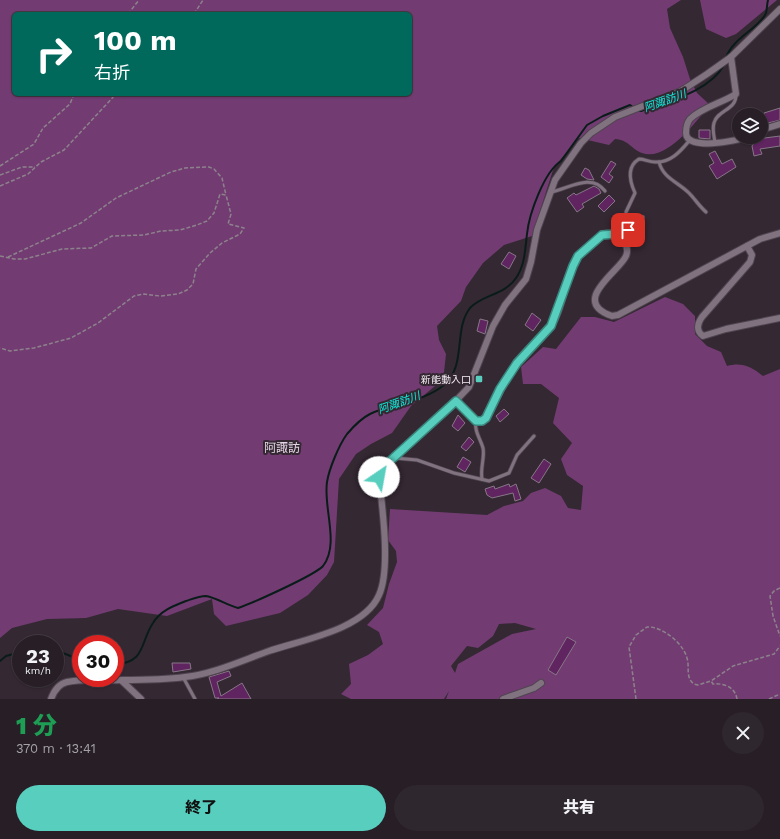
<!DOCTYPE html>
<html lang="ja">
<meta charset="utf-8">
<style>
body{margin:0;font-family:"Work Sans","Noto Sans JP",sans-serif;background:#2f272e;color:#f1f3f6;height:100vh;display:flex;flex-direction:column;font-size:15px;white-space:nowrap}
*{box-sizing:border-box;margin:0}
p{font-size:13px;color:#a4a2a7}
.icon{flex:none;width:22px;height:22px;fill:none;stroke:currentColor;stroke-width:2;stroke-linecap:round;stroke-linejoin:round}
.map{position:relative;height:699px;overflow:hidden}
.side{display:flex;flex-direction:column;background:#271e26;flex:1}
.side>*{flex:none}
.guide{position:absolute;left:12px;top:12px;width:400px;height:84px;border-radius:6px;box-shadow:0 1px 3px #0004,0 0 0 1px #433c43;background:#00695c;color:#fff;overflow:hidden}
.buttons{position:absolute;left:732px;top:108px;display:grid;gap:8px}
.buttons a{display:grid;place-items:center;width:36px;height:36px;border-radius:50%;background:#271e26;box-shadow:0 1px 3px #0004,0 0 0 1px #433c43;font-size:20px}
.speed{position:absolute;left:12px;top:635px;display:flex;gap:8px;font-size:20px;font-weight:700;text-align:center}
.speed>*{display:grid;place-content:center;width:52px;height:52px;border-radius:50%;background:#271e26;box-shadow:0 1px 3px #0004,0 0 0 1px #433c43;line-height:1}
.speed small{font-size:10px;font-weight:400}
.speed .limit{border:6px solid #d22;background:#fff;color:#111}
.pin{position:absolute;display:grid;place-items:center;width:34px;height:34px;color:#fff;margin:-17px;border-radius:8px;box-shadow:0 2px 6px #0006}
.me{position:absolute;width:44px;margin:-22px;rotate:33deg;stroke-linejoin:round;filter:drop-shadow(0 0 3px #0008)}
.turn{display:flex;align-items:center;gap:14px;height:84px;padding:0 16px;font-size:18px}
.turn .icon{width:52px;height:52px;stroke-width:2.5}
.turn b{display:block;font-size:28px;line-height:34px}
.round{display:grid;place-items:center;flex:none;width:42px;height:42px;border-radius:21px;background:#2f272e}
.overview{display:flex;align-items:center;justify-content:space-between;height:68px;padding:0 16px}
h1{font-size:24px;font-weight:800;line-height:30px;color:#1e9e55}
.cta{display:flex;gap:8px;margin-top:auto;padding:8px 16px}
.cta a{flex:1;height:46px;border-radius:24px;background:#58cebf;color:#111;font-size:16px;font-weight:800;line-height:46px;text-align:center}
.cta a+a{background:#2f272e;color:#f1f3f6}
.map>svg:first-child{display:block}
.green{fill:#723c72;fill-rule:evenodd}
.lines{fill:none;stroke-linecap:round;stroke-linejoin:round}
.stream{stroke:#0a1c19;stroke-width:2}
.building{fill:#602461;stroke:#867785}
.lane-casing{stroke:#4f454f;stroke-width:4.5}
.street-casing{stroke:#4f454f;stroke-width:8}
.path{stroke:#8d828c;stroke-width:1.5;stroke-dasharray:4 2;stroke-linecap:butt}
.lane{stroke:#817280;stroke-width:3}
.street{stroke:#817280;stroke-width:6}
.route-casing{stroke:#39867c;stroke-width:10}
.route{stroke:#58cebf;stroke-width:7}
.poi-dot{fill:#58cebf;stroke:#342833;stroke-width:1.5}
.labels{text-anchor:middle;dominant-baseline:central;stroke-width:4;stroke-linejoin:round;paint-order:stroke}
.poi-label{font-size:10px;fill:#f4ecf4;stroke:#342833;text-anchor:end}
.water-label{font-size:11px;font-style:italic;fill:#0feedb;stroke:#342833}
.quarter-label{font-size:12px;fill:#e5d5e5;stroke:#342833}
</style>
<div class="map">
<svg width="780" height="699" viewBox="0 0 780 699">
<rect width="100%" height="100%" fill="#342833"/>
<g class="green">
<path d="M0 0H681L667 9 670 28 683 57 690 79 697 93 710 105C696 121 667 162 642 153 631 149 629 140 615 139L609 145 579 138 554 167 532 236 504 245 483 263 466 287 461 301 437 326 439 340 446 354 444 372 435 386 411 406 392 433 371 444 356 454 339 479 334 562 327 575 308 595 280 613 226 626 214 614 212 599 167 616 118 609 86 618 47 619 12 628 0 638ZM14 14H410V94H14Z"/>
<path d="M700 0H777L736 34 726 38 706 29Z"/>
<path d="M665 297 683 304 695 316V334L707 346 721 352 727 366C741 362 751 366 763 376L780 369V699H446L449 691 444 699H351L341 694 351 684 349 664 368 655 383 644 379 632 367 625 383 608 389 584 397 562 396 551 388 540 390 509 487 515 504 506 523 501 531 493 545 488 561 496 568 508 581 510 583 486 567 475 561 459 572 443 553 423 559 398 541 384H523L521 367 543 347 556 349 581 317H595L614 322ZM515 623 536 629 512 634 458 664 455 673 451 666 467 646 478 648 493 636 499 624Z"/>
</g>
<g class="lines">
<g class="stream">
<path d="M726 58C732 38 760 28 766 13 767 9 767 4 768 0"/>
<path d="M55 650 81 660"/>
<path d="M0 661 6 656 21 652"/>
<path d="M115 664C146 663 140 642 153 623 160 611 173 606 186 601 192 599 199 596 206 596 217 598 227 605 238 608 253 603 315 575 323 566 340 544 323 508 327 482 329 469 339 445 347 434 353 427 362 418 370 414 394 402 422 403 444 385 467 365 453 330 470 308 481 295 505 295 516 278 525 265 525 250 527 234 529 214 544 172 561 161L587 125 603 116 630 105 638 111H641C668 101 709 92 724 65"/>
</g>
</g>
<g class="building">
<path d="M780 108V120L764 124 762 119 765 118 764 113Z"/>
<path d="M699 130H710V139L699 138Z"/>
<path d="M780 136V146L760 149 762 154 754 156 752 146 757 139Z"/>
<path d="M715 151 722 164 732 159 736 167 717 179 709 166 714 163 709 154Z"/>
<path d="M611 161 616 164 609 174 613 177 609 183 601 177Z"/>
<path d="M585 168 589 170 594 180 587 179 581 175Z"/>
<path d="M594 186 599 189 601 193 582 204 584 207 577 212 567 198 574 193 576 195Z"/>
<path d="M609 195 615 201 604 212 598 206Z"/>
<path d="M509 252 516 256 509 269 501 264Z"/>
<path d="M532 313 541 320 533 331 525 325Z"/>
<path d="M480 319 488 321 485 334 477 331Z"/>
<path d="M504 409 509 414 500 422 496 416Z"/>
<path d="M458 415 465 423 458 431 452 426Z"/>
<path d="M469 437 474 442 466 451 461 447Z"/>
<path d="M463 457 471 462 465 472 457 467Z"/>
<path d="M544 459 551 464 539 483 531 478Z"/>
<path d="M509 484 510 487 516 484 521 499 515 501 513 493 492 498 487 495 485 489 494 486 495 489Z"/>
<path d="M567 637 576 642 556 675 548 670Z"/>
<path d="M172 663H190L191 669 173 672Z"/>
<path d="M229 671 231 676 217 682 221 696 242 683 251 699H217L219 698H215L209 677Z"/>
</g>
<g class="lines">
<defs>
<g id="lane">
<path d="M715 142C714 136 712 129 714 123 717 110 737 110 736 94"/>
<path d="M659 162C663 178 678 182 689 193 695 199 699 206 706 212"/>
<path d="M551 192C568 189 591 172 605 191"/>
<path d="M626 212 635 193C630 182 626 167 639 159 644 159 649 162 655 162 670 163 680 152 689 141"/>
<path d="M621 237 643 217"/>
<path d="M476 421C474 431 480 438 483 448 485 457 480 468 482 479"/>
<path d="M395 458 417 460 454 473 489 481 509 473 517 455 534 436"/>
<path d="M183 677 195 699"/>
</g>
<g id="street">
<path d="M731 57 736 94C722 103 702 107 690 119 687 123 686 128 686 133 686 151 736 141 747 137"/>
<path d="M761 130 780 124"/>
<path d="M747 246 752 255 750 262 702 317C697 324 696 331 703 336L726 329 780 318"/>
<path d="M456 401 473 419 478 422 482 421 486 418C497 398 506 377 521 358 529 346 542 339 550 327 565 307 563 277 578 257 582 252 587 248 591 244 598 238 605 231 615 234 619 235 622 238 624 242 627 246 628 251 626 256 620 271 569 301 612 316L618 315 760 239 780 233"/>
<path d="M122 681 141 699"/>
<path d="M51 699C54 691 58 684 67 682 84 678 104 681 121 680 142 680 164 680 185 677 213 674 241 661 269 651 301 640 364 630 379 595 391 569 382 506 379 477L382 468 445 412 469 387 493 326 505 305 526 279 531 262 537 230 555 180 581 143 591 133 615 117 681 91 707 74 731 57 780 9"/>
<path d="M503 699 534 688 541 683"/>
</g>
</defs>
<use href="#lane" class="lane-casing"/>
<use href="#street" class="street-casing"/>
<g class="path">
<path d="M128 14 139 0"/>
<path d="M194 14 203 0"/>
<path d="M0 166 34 144 43 128 70 104 74 94"/>
<path d="M0 175 22 167H35"/>
<path d="M0 186 28 174 41 162 64 150 116 94"/>
<path d="M0 256 14 259H25L62 249 91 248 112 236 144 235 161 231 180 230 197 225 207 221 214 213 220 194 226 195 231 214 228 224 244 228 240 234 222 243 210 253 196 269 193 284 187 290 178 294 160 296 144 294 134 296 98 323 71 338 34 348 10 351 0 348"/>
<path d="M8 257 81 223 116 198 171 172 185 168 209 167 214 169 222 178 226 195"/>
<path d="M780 588 774 591 770 596 773 616 780 636"/>
<path d="M636 699 629 647 636 635 647 627C662 626 683 643 687 658 690 668 685 677 694 684L698 685 711 681"/>
<path d="M737 699C735 687 724 683 713 684L711 681 733 666 774 654 780 646"/>
<path d="M769 699 780 694"/>
</g>
<use href="#lane" class="lane"/>
<use href="#street" class="street"/>
</g>
<g class="lines">
<defs>
<path id="route" d="M379 477 382 468 390 461 456 401 476 421H482L486 418 500 389 517 363 551 326 573 266 578 256 602 235 616 234 620 237 628 230"/>
</defs>
<use href="#route" class="route-casing"/>
<use href="#route" class="route"/>
</g>
<rect class="poi-dot" x="475" y="375" width="8" height="8" rx="2"/>
<g class="labels">
<g class="poi-label">
<text x="471" y="379">新能動入口</text>
</g>
<g class="water-label">
<text transform="translate(665 101) rotate(-20)">阿諏訪川</text>
<text transform="translate(399 403) rotate(-20)">阿諏訪川</text>
</g>
<g class="quarter-label">
<text x="282" y="448">阿諏訪</text>
</g>
</g>
</svg>
<div class="buttons">
<a><svg class="icon" aria-label="layers" viewBox="0 0 24 24"><path d="M12 4l9 5-9 5-9-5zM3 14l9 5 9-5"/></svg></a>
</div>
<div class="speed"><div>23<small>km/h</small></div><div class="limit">30</div></div>
<div class="pin" style="left:628px;top:230px;background:#d93025"><svg class="icon" aria-label="arrive" viewBox="0 0 24 24"><path d="M6 21V4h12l-3 4 3 4H6"/></svg></div>
<svg class="me" style="left:379px;top:477px" viewBox="-20 -20 40 40"><circle r="19" fill="#fff"/><path d="M0-13L10 11 0 6-10 11z" fill="#58cebf"/></svg>
<div class="guide">
<div class="turn"><svg class="icon" aria-label="right" viewBox="0 0 24 24"><path d="M7 20v-9h11M14 6l5 5-5 5"/></svg><div><b>100 m</b>右折</div></div>
</div>
</div>
<section class="side">
<div class="overview"><div><h1>1 分</h1><p>370 m · 13:41</p></div><a class="round"><svg class="icon" aria-label="close" viewBox="0 0 24 24"><path d="M6 6l12 12M18 6L6 18"/></svg></a></div>
<div class="cta"><a>終了</a><a>共有</a></div>
</section>
